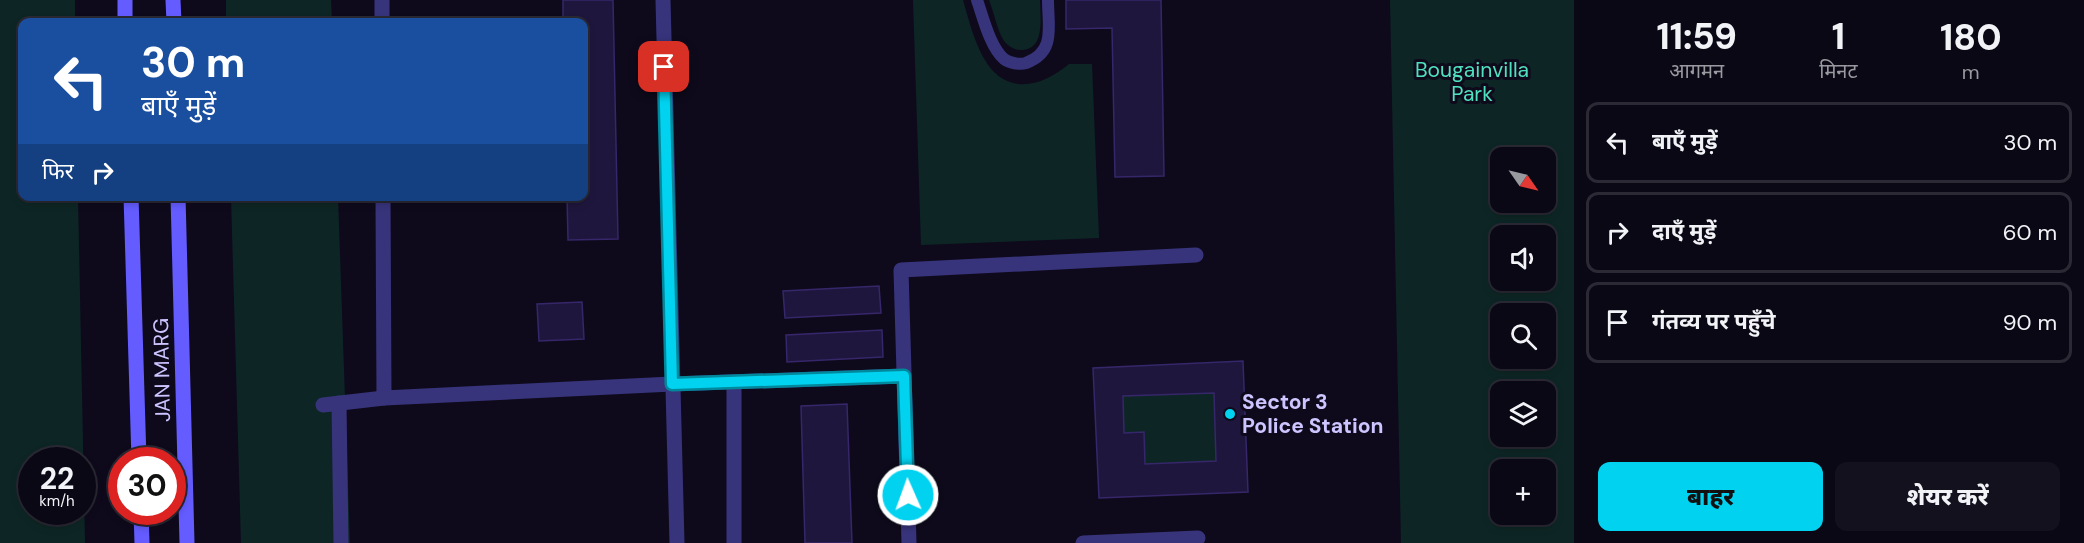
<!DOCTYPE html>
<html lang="hi">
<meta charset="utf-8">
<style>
body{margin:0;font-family:"DM Sans","Noto Sans Devanagari",sans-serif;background:#13111e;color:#f1f3f6;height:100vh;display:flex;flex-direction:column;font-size:22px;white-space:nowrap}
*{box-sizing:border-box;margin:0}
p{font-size:20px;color:#999aa0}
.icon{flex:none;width:33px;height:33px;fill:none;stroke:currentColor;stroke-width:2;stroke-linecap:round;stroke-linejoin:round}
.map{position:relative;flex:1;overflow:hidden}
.side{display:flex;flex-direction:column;background:#0a0815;width:510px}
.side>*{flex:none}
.top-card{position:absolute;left:18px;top:18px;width:570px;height:183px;border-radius:12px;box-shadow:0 3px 9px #0003,0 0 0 2px #2a2934;background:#1a4fa0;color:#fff;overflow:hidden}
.needle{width:39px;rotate:124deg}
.controls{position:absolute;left:1490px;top:147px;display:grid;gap:12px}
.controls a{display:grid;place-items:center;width:66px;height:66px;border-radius:12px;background:#0a0815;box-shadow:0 3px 9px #0003,0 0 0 2px #2a2934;font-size:30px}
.speed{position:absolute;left:18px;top:447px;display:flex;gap:12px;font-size:30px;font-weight:700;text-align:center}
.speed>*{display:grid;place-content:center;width:78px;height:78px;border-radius:50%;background:#0a0815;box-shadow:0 3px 9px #0003,0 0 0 2px #2a2934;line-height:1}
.speed small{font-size:15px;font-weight:400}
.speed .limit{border:9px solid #d22;background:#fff;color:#111}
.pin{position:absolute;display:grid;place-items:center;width:51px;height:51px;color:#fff;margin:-26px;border-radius:12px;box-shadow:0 3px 9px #0006}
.me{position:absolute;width:66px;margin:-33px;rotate:358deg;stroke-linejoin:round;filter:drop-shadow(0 0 4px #0008)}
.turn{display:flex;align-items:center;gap:21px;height:126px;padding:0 24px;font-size:27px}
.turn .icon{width:78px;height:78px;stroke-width:2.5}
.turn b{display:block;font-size:42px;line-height:51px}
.then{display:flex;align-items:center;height:57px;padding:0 24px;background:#0003;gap:12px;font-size:22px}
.eta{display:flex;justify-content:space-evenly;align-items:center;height:102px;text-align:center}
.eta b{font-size:36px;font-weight:800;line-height:42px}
.cta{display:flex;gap:12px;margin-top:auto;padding:12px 24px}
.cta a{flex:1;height:69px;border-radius:12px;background:#00d2f0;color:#111;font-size:24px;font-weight:800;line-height:69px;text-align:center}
.cta a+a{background:#13111e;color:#f1f3f6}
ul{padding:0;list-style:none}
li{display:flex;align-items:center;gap:18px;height:81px;margin:0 12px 9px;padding:0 12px;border:3px solid #2a2934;border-radius:12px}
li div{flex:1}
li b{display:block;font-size:22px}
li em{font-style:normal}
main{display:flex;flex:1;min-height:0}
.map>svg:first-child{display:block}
.green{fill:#0d2625;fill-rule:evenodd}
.building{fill:#1f163d;stroke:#36276a;stroke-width:1.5;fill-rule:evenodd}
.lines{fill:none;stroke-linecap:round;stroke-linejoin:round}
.lane{stroke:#38347c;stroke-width:12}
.street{stroke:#38347c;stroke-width:15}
.secondary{stroke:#645cff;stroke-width:15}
.route-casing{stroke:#00889c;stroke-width:15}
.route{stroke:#00d2f0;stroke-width:10}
.poi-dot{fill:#00d2f0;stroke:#0e0a1c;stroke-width:2}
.labels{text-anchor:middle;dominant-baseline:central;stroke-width:6;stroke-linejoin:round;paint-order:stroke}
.park-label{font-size:21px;fill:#4fe1c0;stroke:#0e0a1c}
.street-label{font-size:21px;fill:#cdc5ff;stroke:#0e0a1c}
.poi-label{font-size:21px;font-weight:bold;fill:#cdc5ff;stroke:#0e0a1c;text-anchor:start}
</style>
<main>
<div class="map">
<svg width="1574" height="543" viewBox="0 0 1574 543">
<rect width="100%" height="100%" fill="#0e0a1c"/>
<g class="green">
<path d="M0 0H75V22H22V196L78 197 85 543H0ZM82 460V512H32V460Z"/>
<path d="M226 0H331L332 22H226Z"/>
<path d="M913 0H963C969 21 975 46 988 65 1011 96 1044 85 1069 64H1092L1099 238 921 245Z"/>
<path d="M989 0H1040C1040 17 1046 51 1020 50 1014 50 1007 45 1004 41 997 30 994 12 989 0Z"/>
<path d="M1390 0H1574V543H1401ZM1500 158H1545V202H1500ZM1500 236H1545V280H1500ZM1500 314H1545V358H1500ZM1500 392H1545V436H1500ZM1500 470H1545V514H1500Z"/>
<path d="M231 197H338L350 543H241Z"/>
<path d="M1214 393 1216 461 1145 464 1144 432 1124 433 1123 396Z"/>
</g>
<g class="building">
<path d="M563 0H613L618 239 568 240 567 196H584V22H563Z"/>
<path d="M1066 0H1161L1164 176 1115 177 1112 28 1066 29Z"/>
<path d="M879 286 881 313 785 318 783 291Z"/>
<path d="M582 302 584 339 539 341 537 304Z"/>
<path d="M882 330 883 357 787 362 786 335Z"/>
<path d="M1243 361 1248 492 1099 498 1093 368ZM1214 393 1216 461 1145 464 1144 432 1124 433 1123 396Z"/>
<path d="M847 404 852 543H805L801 406Z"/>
</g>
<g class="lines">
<path class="lane" d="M977 0C983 17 990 47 1004 59 1009 63 1020 65 1026 63 1056 52 1048 27 1048 0"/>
<g class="street">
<path d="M382 0V22"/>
<path d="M663 0 677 543"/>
<path d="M383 196 384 398 672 384 904 376"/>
<path d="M734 382V543"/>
<path d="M339 403 341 543"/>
<path d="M323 405 384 398"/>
<path d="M909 543 901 270 1196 255"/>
<path d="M1083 543 1198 538"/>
</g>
<g class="secondary">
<path d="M125 0V22"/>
<path d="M173 0 174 22"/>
<path d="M131 196 139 460"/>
<path d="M178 196 187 543"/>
<path d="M141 512 142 543"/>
</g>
</g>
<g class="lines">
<defs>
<path id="route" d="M664 67 672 384 904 376 908 495"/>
</defs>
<use href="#route" class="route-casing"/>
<use href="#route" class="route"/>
</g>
<circle class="poi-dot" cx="1230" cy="414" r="6"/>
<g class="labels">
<g class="park-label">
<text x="1472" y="70">Bougainvilla<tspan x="1472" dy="24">Park</tspan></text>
</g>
<g class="street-label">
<text transform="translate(162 370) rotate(-91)">JAN MARG</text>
</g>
<g class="poi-label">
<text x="1242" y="402">Sector 3<tspan x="1242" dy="24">Police Station</tspan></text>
</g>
</g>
</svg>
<div class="controls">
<a><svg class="needle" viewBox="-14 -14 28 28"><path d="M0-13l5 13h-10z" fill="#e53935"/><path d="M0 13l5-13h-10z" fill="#999aa0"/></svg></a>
<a><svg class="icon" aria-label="sound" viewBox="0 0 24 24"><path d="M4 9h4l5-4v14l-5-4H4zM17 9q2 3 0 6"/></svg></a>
<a><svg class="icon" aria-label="search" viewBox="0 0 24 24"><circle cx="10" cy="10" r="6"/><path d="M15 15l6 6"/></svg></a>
<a><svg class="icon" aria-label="layers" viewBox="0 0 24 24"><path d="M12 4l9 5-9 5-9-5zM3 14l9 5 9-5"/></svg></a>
<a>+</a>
</div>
<div class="speed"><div>22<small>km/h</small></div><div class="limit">30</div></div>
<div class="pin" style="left:664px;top:67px;background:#d93025"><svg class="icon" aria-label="arrive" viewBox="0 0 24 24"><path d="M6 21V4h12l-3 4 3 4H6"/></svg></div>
<svg class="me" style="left:908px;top:495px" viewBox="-20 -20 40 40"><circle r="17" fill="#00d2f0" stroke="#fff" stroke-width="3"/><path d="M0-11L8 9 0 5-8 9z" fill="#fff"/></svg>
<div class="top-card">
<div class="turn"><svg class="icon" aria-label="left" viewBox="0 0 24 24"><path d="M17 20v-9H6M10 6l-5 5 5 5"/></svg><div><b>30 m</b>बाएँ मुड़ें</div></div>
<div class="then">फिर<svg class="icon" aria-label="right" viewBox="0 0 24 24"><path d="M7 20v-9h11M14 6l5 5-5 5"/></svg></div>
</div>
</div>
<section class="side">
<div class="eta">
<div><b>11:59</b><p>आगमन</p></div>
<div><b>1</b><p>मिनट</p></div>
<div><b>180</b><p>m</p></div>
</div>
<ul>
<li><svg class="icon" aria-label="left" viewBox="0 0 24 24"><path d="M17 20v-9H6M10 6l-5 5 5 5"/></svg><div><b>बाएँ मुड़ें</b></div><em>30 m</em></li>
<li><svg class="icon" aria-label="right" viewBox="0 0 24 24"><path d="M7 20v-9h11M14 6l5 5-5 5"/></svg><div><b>दाएँ मुड़ें</b></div><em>60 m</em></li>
<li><svg class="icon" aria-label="arrive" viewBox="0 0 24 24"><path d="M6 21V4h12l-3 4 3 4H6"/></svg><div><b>गंतव्य पर पहुँचे</b></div><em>90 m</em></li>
</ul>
<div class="cta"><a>बाहर</a><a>शेयर करें</a></div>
</section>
</main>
